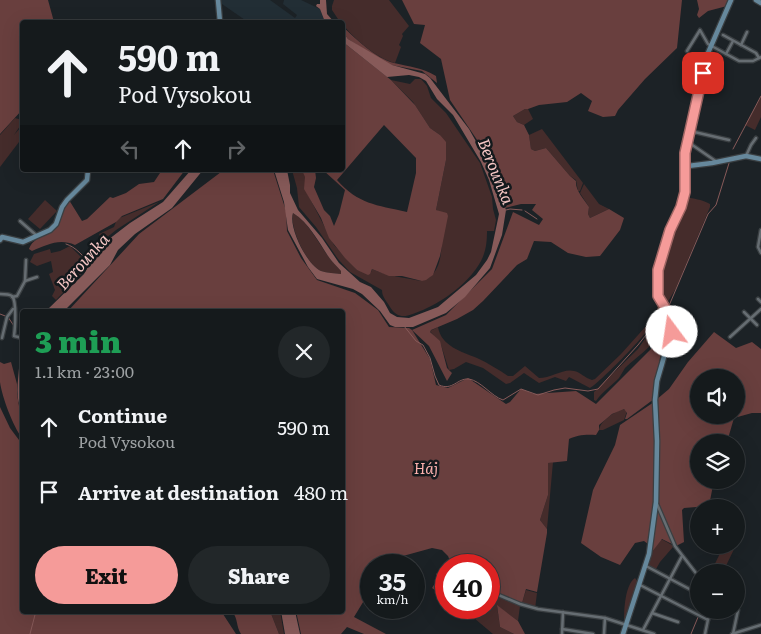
<!DOCTYPE html>
<meta charset="utf-8">
<style>
body{margin:0;font-family:Literata,serif;background:#222729;color:#f1f3f6;height:100vh;display:flex;flex-direction:column;font-size:19px;white-space:nowrap}
*{box-sizing:border-box;margin:0}
p{font-size:16px;color:#9da1a3}
.icon{flex:none;width:28px;height:28px;fill:none;stroke:currentColor;stroke-width:2;stroke-linecap:round;stroke-linejoin:round}
.map{position:relative;flex:1;overflow:hidden}
.sheet{position:absolute;left:20px;top:309px;width:325px;height:305px;display:flex;flex-direction:column;background:#151a1c;border-radius:5px;box-shadow:0 5px 20px #0002,0 0 0 1px #34383b}
.sheet>*{flex:none}
.hud{position:absolute;left:20px;top:20px;width:325px;height:152px;border-radius:5px;box-shadow:0 5px 20px #0002,0 0 0 1px #34383b;background:#151a1c;color:#f1f3f6;overflow:hidden}
.tools{position:absolute;left:690px;top:369px;display:grid;gap:10px}
.tools a{display:grid;place-items:center;width:55px;height:55px;border-radius:50%;background:#151a1c;box-shadow:0 5px 20px #0002,0 0 0 1px #34383b;font-size:25px}
.speed{position:absolute;left:360px;top:554px;display:flex;gap:10px;font-size:25px;font-weight:700;text-align:center}
.speed>*{display:grid;place-content:center;width:65px;height:65px;border-radius:50%;background:#151a1c;box-shadow:0 5px 20px #0002,0 0 0 1px #34383b;line-height:1}
.speed small{font-size:12px;font-weight:400}
.speed .limit{border:8px solid #d22;background:#fff;color:#111}
.pin{position:absolute;display:grid;place-items:center;width:42px;height:42px;color:#fff;margin:-21px;border-radius:10px;box-shadow:0 2px 8px #0006}
.me{position:absolute;width:55px;margin:-28px;rotate:346deg;stroke-linejoin:round;filter:drop-shadow(0 0 4px #0008)}
.turn{display:flex;align-items:center;gap:18px;height:105px;padding:0 15px;font-size:22px}
.turn .icon{width:65px;height:65px;stroke-width:2.5}
.turn b{display:block;font-size:35px;line-height:42px}
.lanes{display:flex;align-items:center;height:48px;padding:0 15px;background:#0003;justify-content:center;gap:25px;direction:ltr}
.lanes .off{opacity:.35}
.round{display:grid;place-items:center;flex:none;width:52px;height:52px;border-radius:26px;background:#222729}
.overview{display:flex;align-items:center;justify-content:space-between;height:85px;padding:0 15px}
h1{font-size:30px;font-weight:800;line-height:38px;color:#1e9e55}
.cta{display:flex;gap:10px;margin-top:auto;padding:10px 15px}
.cta a{flex:1;height:58px;border-radius:30px;background:#f59b99;color:#111;font-size:20px;font-weight:800;line-height:58px;text-align:center}
.cta a+a{background:#222729;color:#f1f3f6}
ul{padding:0;list-style:none}
li{display:flex;align-items:center;gap:15px;height:65px;padding:0 15px}
li div{flex:1}
li b{display:block;font-size:19px}
li em{font-style:normal}
.map>svg:first-child{display:block}
.built{fill:#222e35}
.green{fill:#452c2b}
.forest{fill:#693f3e;fill-rule:evenodd}
.water{fill:#875a59;fill-rule:evenodd}
.lines{fill:none;stroke-linecap:round;stroke-linejoin:round}
.stream{stroke:#875a59;stroke-width:1}
.street-casing{stroke:#3a3f42;stroke-width:5}
.secondary-casing{stroke:#3a3f42;stroke-width:7}
.street{stroke:#666d72;stroke-width:2.5}
.secondary{stroke:#66889c;stroke-width:4.5}
.route-casing{stroke:#9f6563;stroke-width:12}
.route{stroke:#f59b99;stroke-width:9}
.labels{text-anchor:middle;dominant-baseline:central;stroke-width:5;stroke-linejoin:round;paint-order:stroke}
.park-label{font-size:15px;font-style:italic;fill:#feb2af;stroke:#13191c}
.water-label{font-size:16px;font-style:italic;fill:#f6c7c5;stroke:#13191c}
</style>
<div class="map">
<svg width="761" height="634" viewBox="0 0 761 634">
<rect width="100%" height="100%" fill="#1c2226"/>
<path class="built" d="M221 0H270L295 18 297 15 283 4 284 0H301L320 9 325 22H248L222 4Z"/>
<g class="green">
<path d="M334 0H389L409 26 402 34 403 36 399 45 401 47 395 63C376 58 356 40 343 25L342 22H340L332 10V6Z"/>
<path d="M415 79H421L427 86 431 98 446 113 480 163 492 197 493 209 496 220 494 231H487C487 242 486 251 481 261 469 283 445 300 423 310 410 315 399 322 390 307 386 300 382 297 382 290L350 272 338 259 316 227 299 207 297 188 292 170H302L305 174 306 191 334 245 357 270 371 272 372 269C388 276 405 278 422 281 425 279 430 278 432 275 446 261 441 229 440 212L436 210 446 160V154L440 135 430 128 413 102 391 80 410 84Z"/>
<path d="M761 97V117L755 130 745 125Z"/>
<path d="M525 109H528L533 119 524 125 517 122 513 116Z"/>
<path d="M15 118 22 120V123L14 135 22 126V138L0 167V135Z"/>
<path d="M542 129 583 183 580 191H578L576 180 570 176 546 148 535 151 531 149 529 135Z"/>
<path d="M584 184 599 204 609 209 590 218 588 214 589 207 580 193Z"/>
<path d="M686 197C695 199 700 199 710 204V207L676 288 666 305C643 287 678 219 686 197Z"/>
<path d="M45 200 57 211 40 229 28 219Z"/>
<path d="M159 202 116 230 100 243 92 255 85 270 56 300 52 296 55 290 49 274 53 272 51 261 37 266 30 262 34 254 50 249 51 253 60 251 70 246 81 257H85V252L101 240 99 234 114 227 117 219Z"/>
<path d="M293 213C309 223 317 241 328 256 332 262 337 266 342 272L341 274C335 273 327 273 321 271 307 265 289 227 293 213Z"/>
<path d="M658 304 660 313C658 323 600 383 590 388L569 377 566 381 555 377 539 383 524 373 510 383 506 384 483 368 466 362 454 369 449 370 441 345 430 331 438 327C441 346 462 352 477 358 488 363 499 370 508 376H513L525 366 539 378C551 378 564 368 574 371 580 372 585 378 592 380L595 379 621 354 656 315Z"/>
<path d="M661 319C666 339 637 356 625 368 623 371 621 375 619 378 611 386 602 392 596 401L594 400V392L638 349 651 330Z"/>
<path d="M623 409 627 411 624 420 603 430H599C600 421 614 412 623 409Z"/>
<path d="M553 462 547 529 540 520 548 495V463Z"/>
<path d="M660 540H663L672 545 673 547 660 562 656 569H654L647 565 652 552Z"/>
<path d="M724 545H736L723 572H711Z"/>
<path d="M635 578 638 582 624 621C624 609 625 585 635 578Z"/>
<path d="M489 589 496 593 522 603 526 590 537 593 535 609 520 606 518 621 497 606 500 627 514 634H493L468 613 459 617 451 610 454 608H489Z"/>
<path d="M270 611H280L284 634H279Z"/>
</g>
<g class="forest">
<path d="M0 0H48L54 22H22V99L20 103 22 110 0 134Z"/>
<path d="M402 0H682L677 48 645 79 618 110 615 116 603 117 588 111 592 101 581 93 567 102 539 105 528 109H525L513 116 517 122 524 125 529 135 531 149 535 151 546 148 570 176 576 181C575 190 584 199 589 207L588 214 590 218 609 209 624 218 620 230 600 256 586 257 568 253 551 242 534 241 527 259 517 265 483 301 473 310 457 319 431 330 430 332 440 341 447 368 452 373 447 381 429 346 412 330 446 315 492 269 513 212 539 225 543 219 532 210 536 204H521L505 208 488 156 450 100 441 59 420 43 425 25 414 24Z"/>
<path d="M697 0H730L727 6 708 11 699 18 697 15 699 9Z"/>
<path d="M342 26C356 39 375 58 394 63 410 67 421 67 436 76L437 83 422 71 391 65 376 57 348 39 343 32Z"/>
<path d="M343 42 391 80 415 105 430 128 440 135 446 142V160L436 210 447 213 448 216 440 256 433 275 426 280 422 281 402 276H389L372 269 370 274 368 275 357 270 345 258 329 238 321 218 304 189 305 177 302 170H315L316 178 314 187 324 210 330 216 334 226 339 214 345 190 323 170H342ZM384 125 416 158V173L407 212C376 205 358 204 337 180Z"/>
<path d="M162 170H185L163 199 122 216 116 222 75 245C59 238 47 245 32 251L29 249C34 236 45 238 54 229 61 222 63 209 69 200L82 221 87 219 110 197 113 198 126 193 139 184 154 182Z"/>
<path d="M220 170H273L286 211 287 231 301 258 317 280 355 293 378 310 389 327 409 328 412 330 430 359 436 385 448 388 468 378 506 404 510 402 521 389 534 394 576 391 596 404 663 337 654 399 627 419H625L627 413 624 409 612 414 599 425V430L596 435C587 434 576 435 569 439L567 461 548 463V495L540 520 547 529V533L537 592 526 589 522 603 496 593 489 589V565H447L450 561 448 556 442 550 432 548 392 559 386 565H371V589L354 617 386 634H364L347 627 341 634H301L296 611H342V311H68L139 234 221 172Z"/>
<path d="M714 332 736 348 752 342 761 349V413H752L734 418 727 442H699V480H714L709 506 684 508 682 510 684 542 676 546 662 539 652 552 656 502V400L669 389 688 362ZM699 378H736V415H699Z"/>
<path d="M0 362 4 364 11 362 17 384V394L19 406 22 411V438C13 426 2 397 0 382 0 376 0 369 0 362Z"/>
<path d="M654 402 656 441 655 502 648 547V544L644 541 635 543 620 565 601 557 581 543 593 490 615 445 620 425Z"/>
<path d="M0 407 10 428 22 444V611H221L236 634H0Z"/>
<path d="M446 565V598L432 588 437 580 436 574Z"/>
<path d="M497 605 518 621 525 634H514L500 627Z"/>
<path d="M227 611H270L279 634H241C236 626 238 619 233 613Z"/>
</g>
<g class="water">
<path d="M320 0H326L327 14 334 22H325L320 9 316 6 317 4H320Z"/>
<path d="M343 32 348 39 392 65 425 74 430 78 469 129 491 168 506 210 502 235 490 268 465 297 446 313 413 327H395L390 325 380 311 362 294 353 289 317 279 308 267 288 230 284 202 274 170H287L290 185V193L298 210 322 238 339 263 360 282 371 287 384 302 390 313 397 317 409 318 438 307 476 275 487 260 491 252 499 214 489 180 481 162 453 115 437 99 426 81 419 77 409 75 387 77 343 42ZM293 213C309 223 318 241 328 256 332 262 337 266 341 271V274C335 273 327 273 321 271 307 265 288 227 293 213Z"/>
<path d="M191 170H203L172 208 135 234 118 250 110 265 64 311H46L84 274 100 246 130 223 163 202Z"/>
<path d="M19 368H21L22 411C15 398 18 383 19 368Z"/>
<path d="M281 611H295L300 634H285Z"/>
</g>
<g class="lines">
<g class="stream">
<path d="M733 149 761 96"/>
<path d="M506 210 510 209 522 210"/>
<path d="M525 211 537 219"/>
<path d="M66 244C76 247 83 256 90 264"/>
<path d="M668 308 708 214 716 205 730 160"/>
<path d="M0 314 8 317 14 326"/>
<path d="M404 326 416 341 423 345 430 358 435 376 439 385C453 391 457 378 469 379 481 381 491 396 503 400L521 389 538 395 554 390 565 388 588 391 598 389 638 345 665 311"/>
<path d="M30 634 36 611"/>
<path d="M691 634 701 610"/>
</g>
<defs>
<g id="street">
<path d="M723 35 756 53 759 58"/>
<path d="M741 45 747 32"/>
<path d="M687 51 700 30 708 44 739 61H753L761 57"/>
<path d="M726 54 733 41"/>
<path d="M690 131 729 140"/>
<path d="M688 142 717 162"/>
<path d="M746 156 751 145 756 138"/>
<path d="M20 221 36 235"/>
<path d="M761 230 758 247 761 253"/>
<path d="M25 281 37 277"/>
<path d="M0 294C4 294 9 294 12 296 17 301 15 329 14 336L22 338"/>
<path d="M12 297 17 296 25 281 26 260"/>
<path d="M758 299 761 302"/>
<path d="M744 312 757 325"/>
<path d="M730 337 761 309"/>
<path d="M2 338 7 317 13 309"/>
<path d="M657 504 675 546 699 577"/>
<path d="M646 566 695 592 699 586"/>
<path d="M640 585 708 620"/>
<path d="M489 591 520 604 538 609 605 618 654 634"/>
<path d="M652 613 678 622"/>
<path d="M562 629 593 634"/>
<path d="M643 630 682 556"/>
<path d="M562 634 563 612"/>
<path d="M604 634 605 618"/>
<path d="M705 634 710 610"/>
<path d="M732 634 761 625"/>
<path d="M733 634 738 610"/>
</g>
<g id="secondary">
<path d="M218 0 220 22"/>
<path d="M756 0 761 3"/>
<path d="M686 168 688 166 712 163 746 156 761 159"/>
<path d="M0 240 2 237 23 242 50 230 56 224 62 207 67 200 87 180 88 170"/>
<path d="M623 634 649 554 656 502 657 441 655 400 657 381 673 326 669 314 658 296V270L670 230 681 207 685 192V153L708 53 731 0"/>
</g>
</defs>
<use href="#street" class="street-casing"/>
<use href="#secondary" class="secondary-casing"/>
<use href="#street" class="street"/>
<use href="#secondary" class="secondary"/>
</g>
<g class="lines">
<defs>
<path id="route" d="M672 332V319L658 296V270L670 230 681 207 685 192V153L703 73"/>
</defs>
<use href="#route" class="route-casing"/>
<use href="#route" class="route"/>
</g>
<g class="labels">
<g class="park-label">
<text x="426" y="467">Háj</text>
</g>
<g class="water-label">
<text transform="translate(497 171) rotate(68)">Berounka</text>
<text transform="translate(82 261) rotate(-48)">Berounka</text>
</g>
</g>
</svg>
<div class="tools">
<a><svg class="icon" aria-label="sound" viewBox="0 0 24 24"><path d="M4 9h4l5-4v14l-5-4H4zM17 9q2 3 0 6"/></svg></a>
<a><svg class="icon" aria-label="layers" viewBox="0 0 24 24"><path d="M12 4l9 5-9 5-9-5zM3 14l9 5 9-5"/></svg></a>
<a>+</a>
<a>−</a>
</div>
<div class="speed"><div>35<small>km/h</small></div><div class="limit">40</div></div>
<div class="pin" style="left:703px;top:73px;background:#d93025"><svg class="icon" aria-label="arrive" viewBox="0 0 24 24"><path d="M6 21V4h12l-3 4 3 4H6"/></svg></div>
<svg class="me" style="left:672px;top:332px" viewBox="-20 -20 40 40"><circle r="19" fill="#fff"/><path d="M0-13L10 11 0 6-10 11z" fill="#f59b99"/></svg>
<div class="hud">
<div class="turn"><svg class="icon" aria-label="ahead" viewBox="0 0 24 24"><path d="M12 20V5M6 11l6-6 6 6"/></svg><div><b>590 m</b>Pod Vysokou</div></div>
<div class="lanes"><svg class="icon off" aria-label="left" viewBox="0 0 24 24"><path d="M17 20v-9H6M10 6l-5 5 5 5"/></svg><svg class="icon" aria-label="ahead" viewBox="0 0 24 24"><path d="M12 20V5M6 11l6-6 6 6"/></svg><svg class="icon off" aria-label="right" viewBox="0 0 24 24"><path d="M7 20v-9h11M14 6l5 5-5 5"/></svg></div>
</div>
<section class="sheet">
<div class="overview"><div><h1>3 min</h1><p>1.1 km · 23:00</p></div><a class="round"><svg class="icon" aria-label="close" viewBox="0 0 24 24"><path d="M6 6l12 12M18 6L6 18"/></svg></a></div>
<ul>
<li><svg class="icon" aria-label="ahead" viewBox="0 0 24 24"><path d="M12 20V5M6 11l6-6 6 6"/></svg><div><b>Continue</b><p>Pod Vysokou</p></div><em>590 m</em></li>
<li><svg class="icon" aria-label="arrive" viewBox="0 0 24 24"><path d="M6 21V4h12l-3 4 3 4H6"/></svg><div><b>Arrive at destination</b></div><em>480 m</em></li>
</ul>
<div class="cta"><a>Exit</a><a>Share</a></div>
</section>
</div>
